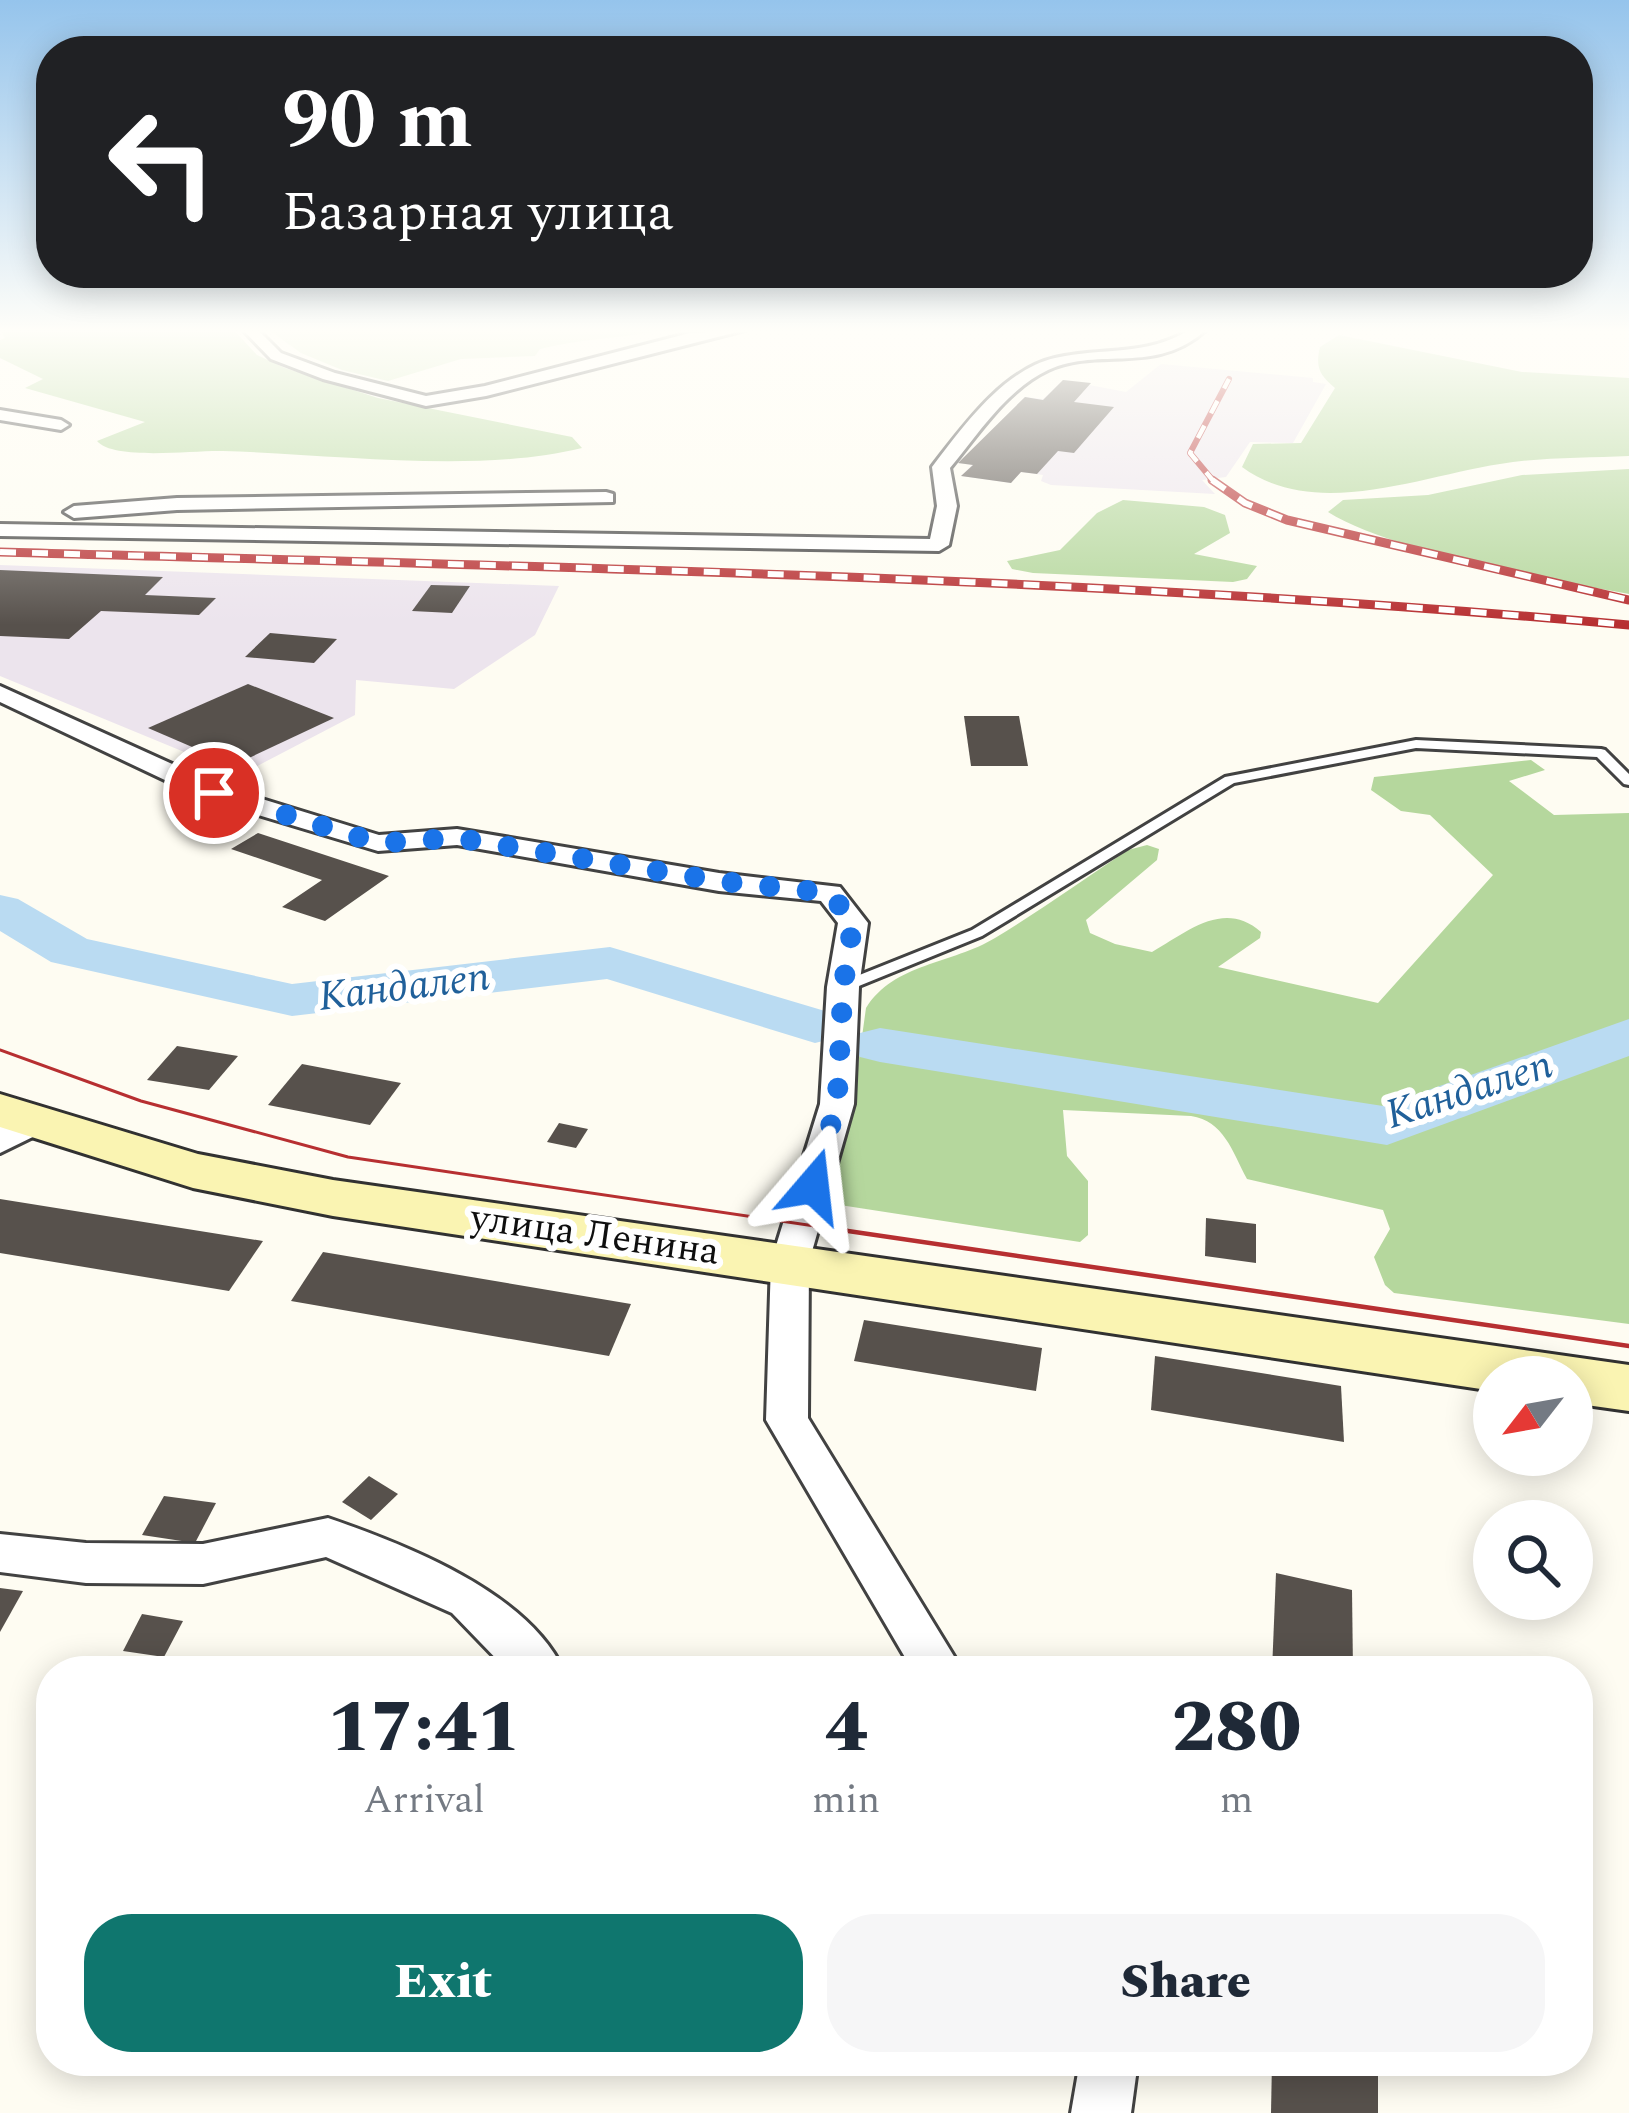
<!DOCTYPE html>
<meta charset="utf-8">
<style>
body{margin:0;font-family:Spectral,serif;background:#f6f6f7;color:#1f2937;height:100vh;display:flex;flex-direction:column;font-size:45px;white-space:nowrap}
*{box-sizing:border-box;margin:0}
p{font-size:39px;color:#747a83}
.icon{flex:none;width:66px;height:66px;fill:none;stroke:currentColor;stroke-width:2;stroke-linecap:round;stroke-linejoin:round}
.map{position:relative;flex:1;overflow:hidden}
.drawer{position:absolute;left:36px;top:1656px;width:1557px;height:420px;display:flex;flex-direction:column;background:#fff;border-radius:48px;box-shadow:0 6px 30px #0003}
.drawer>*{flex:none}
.banner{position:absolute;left:36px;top:36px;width:1557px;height:252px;border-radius:48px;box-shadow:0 6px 30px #0003;background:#202124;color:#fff;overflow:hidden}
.needle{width:78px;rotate:239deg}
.fabs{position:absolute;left:1473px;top:1356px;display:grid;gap:24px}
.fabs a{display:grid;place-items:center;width:120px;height:120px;border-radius:50%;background:#fff;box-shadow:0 6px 30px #0003;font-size:60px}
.pin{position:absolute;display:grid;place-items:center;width:102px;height:102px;color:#fff;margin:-51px;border:6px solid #fff;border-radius:50%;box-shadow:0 3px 12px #0007}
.me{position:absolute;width:132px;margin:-66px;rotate:17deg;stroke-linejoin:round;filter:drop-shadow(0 0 9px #0008)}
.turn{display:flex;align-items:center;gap:42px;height:252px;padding:0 48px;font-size:54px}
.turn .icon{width:156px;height:156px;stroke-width:2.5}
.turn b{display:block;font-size:84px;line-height:102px}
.eta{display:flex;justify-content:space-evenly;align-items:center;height:204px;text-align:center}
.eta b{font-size:72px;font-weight:800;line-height:84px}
.cta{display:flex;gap:24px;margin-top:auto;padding:24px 48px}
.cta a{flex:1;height:138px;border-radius:48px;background:#0f766e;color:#fff;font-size:48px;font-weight:800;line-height:138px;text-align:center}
.cta a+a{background:#f6f6f7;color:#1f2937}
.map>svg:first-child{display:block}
.industrial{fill:#ece4ed}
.green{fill:#d1e7bd}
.forest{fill:#b5d79d}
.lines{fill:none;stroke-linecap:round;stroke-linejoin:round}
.river{fill:#badbf2;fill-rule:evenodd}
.building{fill:#57514c}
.service-casing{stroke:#424242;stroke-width:6}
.minor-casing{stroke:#424242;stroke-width:6}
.secondary-casing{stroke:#313131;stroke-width:6}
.service{fill:#fff;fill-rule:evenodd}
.minor{fill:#fff;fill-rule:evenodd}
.secondary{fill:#faf4b2;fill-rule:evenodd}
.tram-far1{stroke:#b72f31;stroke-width:3}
.tram{stroke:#b72f31;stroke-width:4.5}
.rail-far1-casing{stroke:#b72f31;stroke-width:6}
.rail-casing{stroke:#b72f31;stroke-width:9}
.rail-far1{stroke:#fff;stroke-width:4.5;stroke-dasharray:14;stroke-linecap:butt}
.rail{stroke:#fff;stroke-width:6;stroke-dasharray:16;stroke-linecap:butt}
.route{stroke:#1a73e8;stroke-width:21;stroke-dasharray:0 37.8}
.labels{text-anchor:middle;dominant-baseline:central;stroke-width:12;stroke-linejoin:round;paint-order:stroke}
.street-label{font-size:39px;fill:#0f0f0f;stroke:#fff}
.water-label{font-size:42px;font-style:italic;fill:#20609a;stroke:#fff}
</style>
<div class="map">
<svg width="1629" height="2113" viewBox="0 0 1629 2113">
<rect width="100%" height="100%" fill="#fefcf2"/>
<g class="industrial">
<path d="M1161 364 1313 378V382L1326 384 1293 443 1250 442 1226 477 1202 480 1215 494 1051 485 1041 481 1043 475 1021 472 1011 483 961 476 972 465 958 463 1025 397 1043 399 1063 380 1126 392Z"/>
<path d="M0 565 559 586 535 635 454 689 356 680 355 715 240 775 0 676Z"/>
</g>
<path class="green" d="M269 330H663C622 339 581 338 540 349L535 356 461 359 388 381 342 370 301 353Z"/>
<g class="forest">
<path d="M0 330H234L257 355 285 368 378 398 572 437 582 448C477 474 333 454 223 451 194 450 114 461 97 441L145 422 25 388 43 379 0 358V340L5 338Z"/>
<path d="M1339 335 1522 372 1629 378V456C1587 458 1542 457 1500 464 1420 476 1315 521 1242 467L1253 444 1301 443 1335 388C1320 375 1315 368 1320 347Z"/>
<path d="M1629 469V594C1553 580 1389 551 1328 512L1343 500 1428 495 1522 475Z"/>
<path d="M1123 500 1204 507 1225 515 1230 533 1194 554 1257 566 1247 579 1233 582 1033 573 1012 569 1007 561 1060 550 1097 513Z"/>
<path d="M1531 760 1545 770 1509 781 1554 815 1629 813V1324L1394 1293 1385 1285 1374 1257 1390 1229 1383 1210 1247 1179C1232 1151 1224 1121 1191 1116L1063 1110 1067 1156 1088 1181V1235L1080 1242 827 1203 824 1194 849 1130 866 1008C894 963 952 964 995 938 1040 911 1083 880 1128 850L1147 845 1159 849 1157 860 1086 920 1090 933 1115 944 1152 952C1187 932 1224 899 1261 932L1260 938 1218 967 1378 1003 1493 875 1430 815 1401 811 1371 790 1374 777Z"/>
</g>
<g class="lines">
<g class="river">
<path d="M0 895 18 899 87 939 292 984 610 947 835 1014 843 1026 835 1038 815 1043 607 979 292 1016 51 962 0 931Z"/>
<path d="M1629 1019V1056L1387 1145 880 1062 860 1057 852 1045 860 1033 880 1028 1383 1106Z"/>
</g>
</g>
<g class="building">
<path d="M1063 380 1091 383 1074 402 1114 407 1074 453 1058 451 1037 474 1021 472 1011 483 961 476 973 465 958 463 1025 397 1043 400Z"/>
<path d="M0 570 163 577 145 595 216 598 199 615 101 611 69 639 0 636Z"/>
<path d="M431 585 470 586 452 613 412 611Z"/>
<path d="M270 633 337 639 314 663 245 657Z"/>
<path d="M248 684 334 718 234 765 148 728Z"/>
<path d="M964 716H1019L1028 766H971Z"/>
<path d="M258 833 389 876 325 921 282 907 322 880 231 849Z"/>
<path d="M177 1046 238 1056 209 1090 147 1080Z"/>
<path d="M302 1064 401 1083 370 1125 268 1105Z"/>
<path d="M559 1123 588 1129 576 1148 547 1142Z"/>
<path d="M0 1199 263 1241 229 1291 0 1253Z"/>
<path d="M1206 1218 1256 1224V1263L1205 1256Z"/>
<path d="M323 1252 631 1304 609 1356 291 1301Z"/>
<path d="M864 1320 1042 1348 1036 1391 854 1361Z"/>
<path d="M1155 1356 1341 1386 1344 1442 1151 1410Z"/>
<path d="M369 1476 398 1494 371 1520 342 1502Z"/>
<path d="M164 1496 216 1503 195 1543 142 1535Z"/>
<path d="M1276 1573 1352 1590 1353 1671H1272Z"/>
<path d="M0 1588 23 1591 0 1632Z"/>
<path d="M142 1614 183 1621 164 1657 123 1651Z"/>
<path d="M1272 2061H1378V2113H1271Z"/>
</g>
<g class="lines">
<defs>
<path id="service" d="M1416 740 1601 749 1605 750 1629 774V785L1624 784 1597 757 1416 748 1234 783 982 936 849 990 843 992 835 987 837 984 972 930 1225 777Z"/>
<g id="minor">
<path d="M243 330H258L281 353 335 373 426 396 485 386 690 333 745 330 486 396 426 406 323 379 271 359Z"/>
<path d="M1189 330H1206C1154 376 1101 346 1048 370 1007 389 978 434 950 468L957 506 949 545 939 551 0 536V524L930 539 937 506 932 467C963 427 1003 370 1055 358 1103 347 1145 357 1189 330Z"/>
<path d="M0 410 61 420 69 425 61 430 0 420Z"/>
<path d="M606 492 613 494V502L177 510 74 518 64 512 74 506 177 498Z"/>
<path d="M0 686 223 787 379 835 457 829 719 873 840 887 868 923 859 987 854 1104 809 1262 808 1418 963 1671H913L766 1420 771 1262 820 1104 827 987 838 923 821 901 719 891 457 845 378 851 205 799 0 702Z"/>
<path d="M33 1112 45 1115 50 1123 45 1131 0 1153V1126Z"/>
<path d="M328 1518C406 1545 528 1592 564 1671H508L452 1613 326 1557 203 1584 86 1583 0 1572V1534L86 1543 203 1544Z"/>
<path d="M1080 2061H1138L1131 2113H1071Z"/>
</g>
<path id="secondary" d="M0 1094 198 1154 333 1180 1629 1365V1411L1572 1403V1377H1494V1391L333 1216 193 1188 0 1127Z"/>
</defs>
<use href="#service" class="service-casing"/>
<use href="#minor" class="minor-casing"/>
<use href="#secondary" class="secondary-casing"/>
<use href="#service" class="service"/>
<use href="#minor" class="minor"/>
<use href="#secondary" class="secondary"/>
<path class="tram-far1" d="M0 1050 141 1101 348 1157 835 1229"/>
<path class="tram" d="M814 1226 1629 1346"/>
<defs>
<path id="rail-far1" d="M1215 483 1190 453 1229 379"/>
<g id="rail">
<path d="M1212 480 1245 503 1287 520 1629 600"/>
<path d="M0 552C544 567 1087 576 1629 625"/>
</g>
</defs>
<use href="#rail-far1" class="rail-far1-casing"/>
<use href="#rail" class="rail-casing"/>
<use href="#rail-far1" class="rail-far1"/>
<use href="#rail" class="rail"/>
</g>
<linearGradient id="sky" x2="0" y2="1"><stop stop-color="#95c4ec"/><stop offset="0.53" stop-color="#fffef9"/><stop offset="1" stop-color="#fffef9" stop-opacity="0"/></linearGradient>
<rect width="1629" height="625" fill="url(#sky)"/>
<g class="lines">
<path class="route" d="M214 793 378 843 457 838 719 881 830 893 853 923 843 987 837 1104 813 1186"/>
</g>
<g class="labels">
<g class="street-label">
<text transform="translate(595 1235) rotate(8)">улица Ленина</text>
</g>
<g class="water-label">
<text transform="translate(404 987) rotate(-7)">Кандалеп</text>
<text transform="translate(1469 1090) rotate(-18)">Кандалеп</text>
</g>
</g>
</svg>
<div class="fabs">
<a><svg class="needle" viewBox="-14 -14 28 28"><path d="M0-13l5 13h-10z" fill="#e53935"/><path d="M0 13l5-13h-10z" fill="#747a83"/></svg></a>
<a><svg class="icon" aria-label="search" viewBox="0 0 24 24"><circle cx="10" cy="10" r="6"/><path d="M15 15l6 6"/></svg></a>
</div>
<div class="pin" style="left:214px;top:793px;background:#d93025"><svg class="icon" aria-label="arrive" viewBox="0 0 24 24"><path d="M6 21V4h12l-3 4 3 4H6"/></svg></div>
<svg class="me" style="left:813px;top:1186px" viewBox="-20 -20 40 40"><path d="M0-17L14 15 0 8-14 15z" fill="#1a73e8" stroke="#fff" stroke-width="4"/></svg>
<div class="banner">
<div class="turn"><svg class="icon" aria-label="left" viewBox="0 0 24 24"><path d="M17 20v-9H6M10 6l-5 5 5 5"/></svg><div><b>90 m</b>Базарная улица</div></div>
</div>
<section class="drawer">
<div class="eta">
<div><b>17:41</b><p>Arrival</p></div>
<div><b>4</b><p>min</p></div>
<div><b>280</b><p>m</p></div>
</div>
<div class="cta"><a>Exit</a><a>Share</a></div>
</section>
</div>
